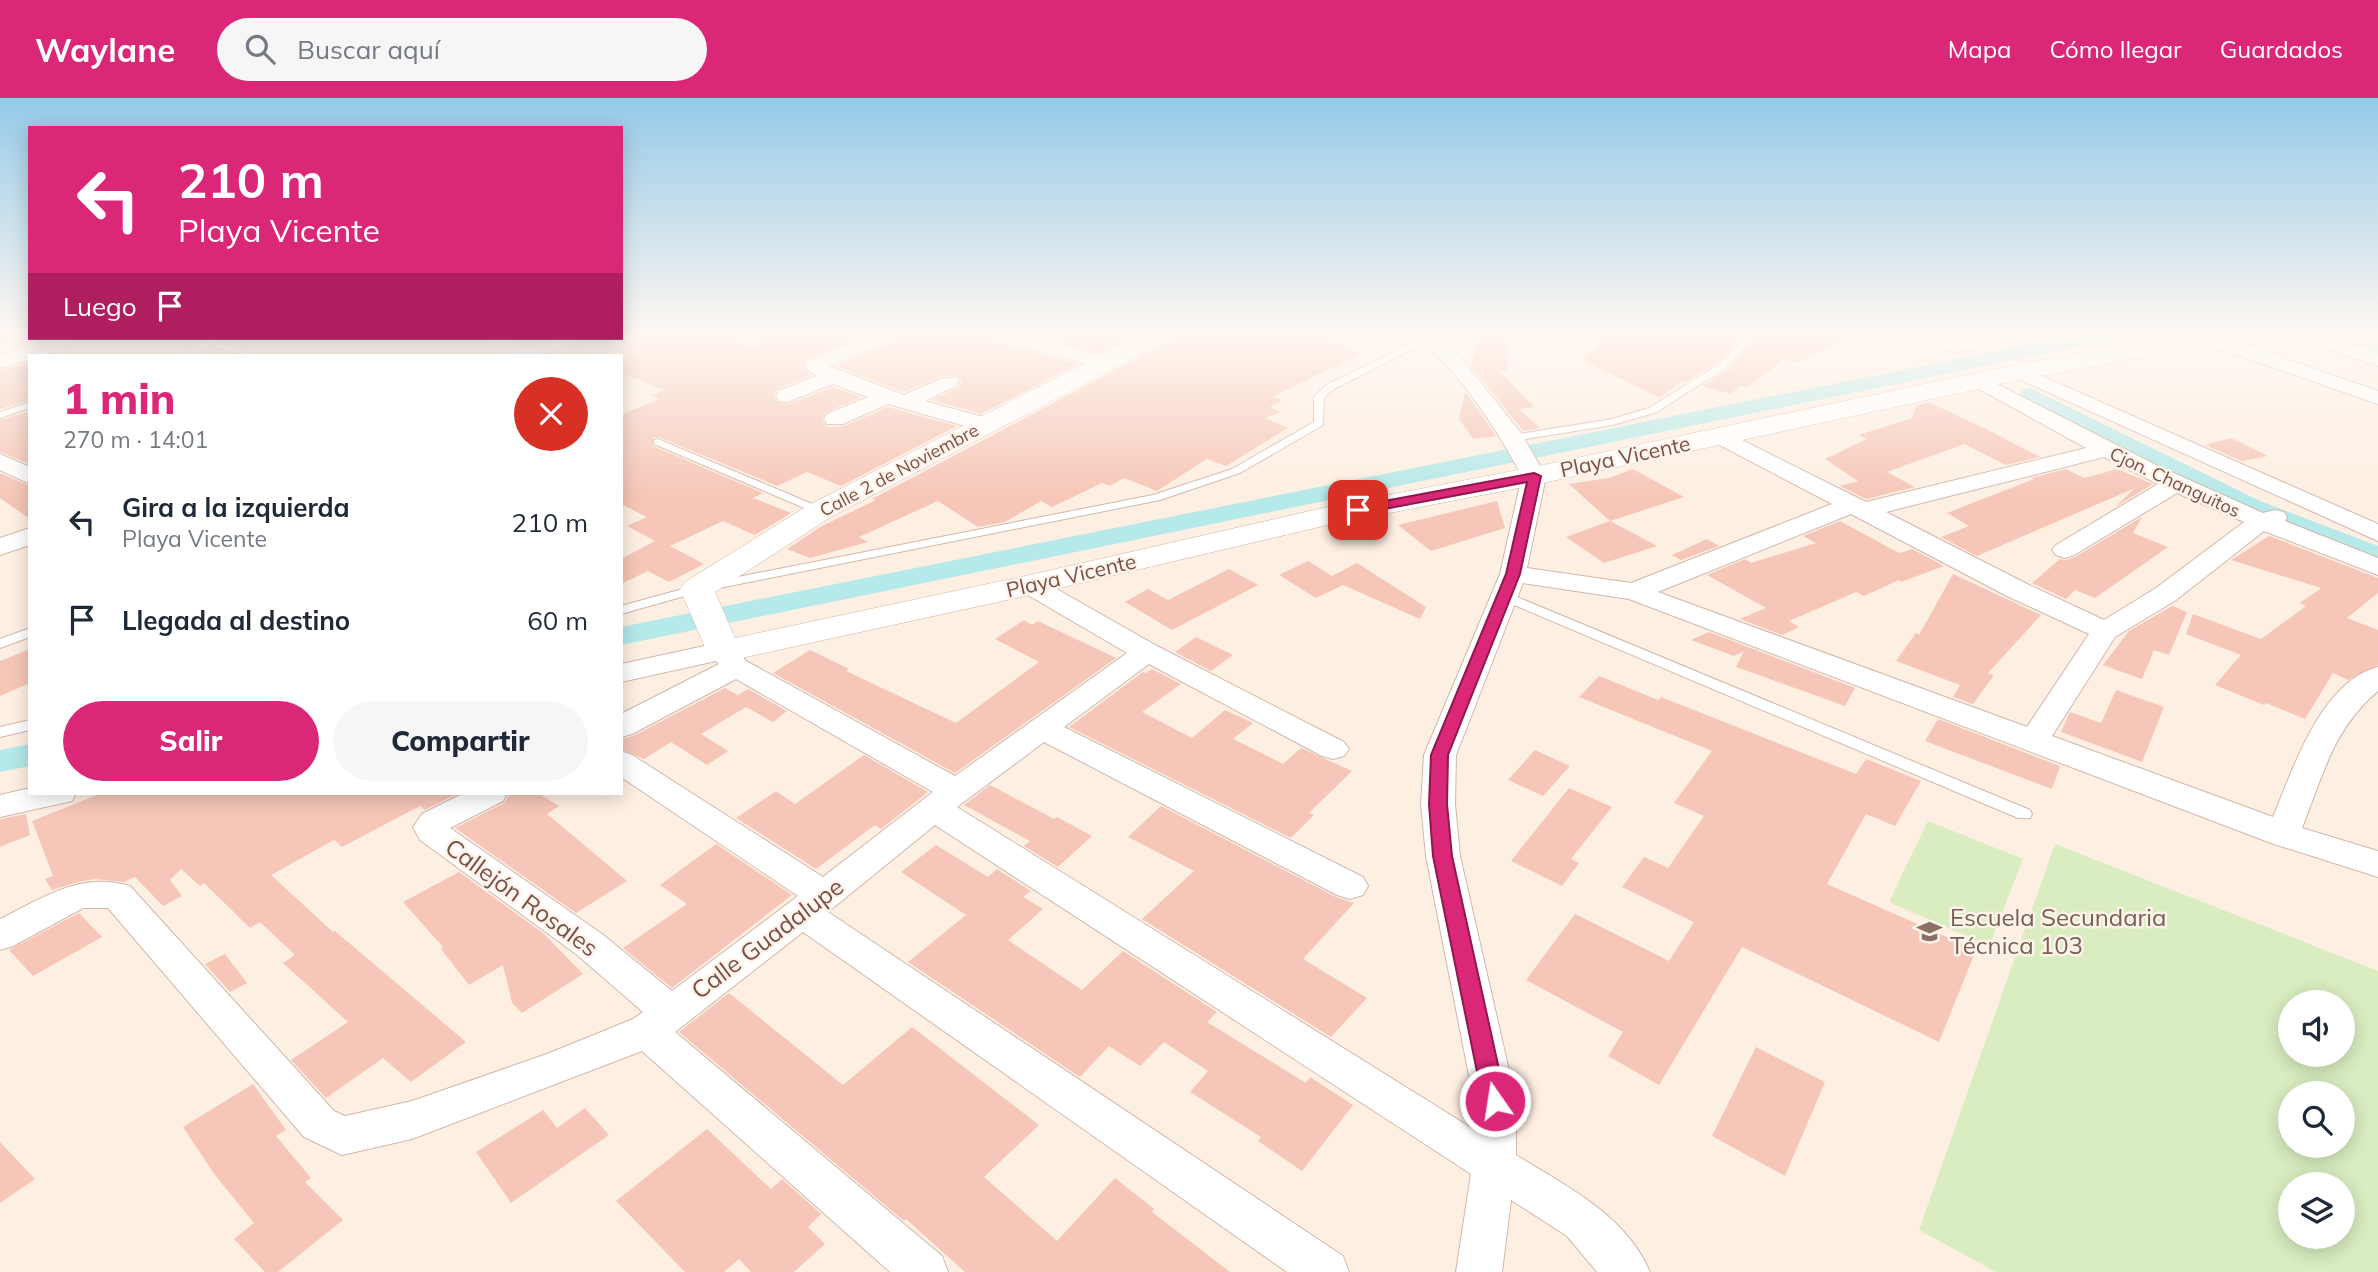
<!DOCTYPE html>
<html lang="es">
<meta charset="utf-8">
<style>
body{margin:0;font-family:Mulish,sans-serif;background:#f6f6f7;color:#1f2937;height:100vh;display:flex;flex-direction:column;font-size:26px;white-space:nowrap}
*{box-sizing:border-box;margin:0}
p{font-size:23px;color:#747a83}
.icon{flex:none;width:38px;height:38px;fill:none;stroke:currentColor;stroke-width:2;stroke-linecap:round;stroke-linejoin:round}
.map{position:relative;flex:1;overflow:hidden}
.details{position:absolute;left:28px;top:256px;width:595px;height:441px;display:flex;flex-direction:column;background:#fff;border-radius:0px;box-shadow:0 4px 18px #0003}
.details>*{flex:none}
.hud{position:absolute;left:28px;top:28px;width:595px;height:214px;border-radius:0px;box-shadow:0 4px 18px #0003;background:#db2777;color:#fff;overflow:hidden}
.buttons{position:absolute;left:2278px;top:892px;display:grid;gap:14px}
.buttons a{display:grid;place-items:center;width:77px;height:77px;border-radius:50%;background:#fff;box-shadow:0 4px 18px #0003;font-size:35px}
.pin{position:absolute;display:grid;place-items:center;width:60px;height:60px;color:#fff;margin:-30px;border-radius:14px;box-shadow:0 4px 10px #0006}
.me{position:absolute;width:77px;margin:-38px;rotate:347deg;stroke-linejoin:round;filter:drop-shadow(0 0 5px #0008)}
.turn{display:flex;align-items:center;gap:24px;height:147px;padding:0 35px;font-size:32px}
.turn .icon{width:91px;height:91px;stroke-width:2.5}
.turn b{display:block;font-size:49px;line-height:60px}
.then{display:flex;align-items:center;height:66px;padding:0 35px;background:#0003;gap:14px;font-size:26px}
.round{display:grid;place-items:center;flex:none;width:74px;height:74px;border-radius:37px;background:#f6f6f7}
.overview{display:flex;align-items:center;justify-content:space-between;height:119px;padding:0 35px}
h1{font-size:42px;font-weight:800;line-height:52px;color:#db2777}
.primary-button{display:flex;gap:14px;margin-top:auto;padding:14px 35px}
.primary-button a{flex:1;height:80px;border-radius:42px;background:#db2777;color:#fff;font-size:28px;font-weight:800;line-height:80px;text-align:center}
.primary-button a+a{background:#f6f6f7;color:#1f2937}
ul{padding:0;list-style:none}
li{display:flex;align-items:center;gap:21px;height:98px;padding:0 35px}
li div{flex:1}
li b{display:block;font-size:26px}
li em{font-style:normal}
header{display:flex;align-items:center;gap:42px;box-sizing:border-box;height:98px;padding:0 35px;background:#db2777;color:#fff}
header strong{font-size:33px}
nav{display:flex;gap:38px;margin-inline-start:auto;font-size:24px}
.search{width:490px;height:63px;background:#f6f6f7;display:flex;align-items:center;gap:18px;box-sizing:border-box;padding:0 24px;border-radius:38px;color:#747a83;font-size:26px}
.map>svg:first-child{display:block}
.green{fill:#d9edc0;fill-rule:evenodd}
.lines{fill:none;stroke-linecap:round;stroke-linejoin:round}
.canal{fill:#b6e9e9;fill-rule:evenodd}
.building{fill:#f6c7b8}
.service-casing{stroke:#d2b7ab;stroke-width:2}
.minor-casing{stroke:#d2b7ab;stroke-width:2}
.tertiary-casing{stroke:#d2b7ab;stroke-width:1}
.service{fill:#fff;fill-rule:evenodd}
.minor{fill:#fff;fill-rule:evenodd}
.tertiary{fill:#fff;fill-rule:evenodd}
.route{fill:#db2777;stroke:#8e194d;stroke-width:2}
.labels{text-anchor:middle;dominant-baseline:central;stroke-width:5;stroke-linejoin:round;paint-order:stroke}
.far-street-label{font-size:18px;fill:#785147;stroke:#fff4eb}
.street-label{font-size:21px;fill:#785147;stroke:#fff4eb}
.near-street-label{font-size:24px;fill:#785147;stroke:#fff4eb}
.near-education-label{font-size:24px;fill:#785e54;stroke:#fff4eb;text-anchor:start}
</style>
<header>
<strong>Waylane</strong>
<div class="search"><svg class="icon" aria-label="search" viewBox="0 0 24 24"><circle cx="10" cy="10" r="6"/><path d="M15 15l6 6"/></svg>Buscar aquí</div>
<nav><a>Mapa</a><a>Cómo llegar</a><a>Guardados</a></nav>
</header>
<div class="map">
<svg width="2378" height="1174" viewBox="0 0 2378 1174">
<rect width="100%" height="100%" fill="#feefe3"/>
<g class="green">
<path d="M2306 234H2378V258Z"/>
<path d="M1928 723 2023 761 1989 848 1889 804Z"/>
<path d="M2055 746 2378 873V1174H1996L1919 1132ZM2291 905H2343V957H2291ZM2291 996H2343V1048H2291ZM2291 1087H2343V1139H2291Z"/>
</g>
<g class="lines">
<g class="canal">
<path d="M2092 234H2120L2121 236 2118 240 2111 242 621 547V529Z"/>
<path d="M2030 290 2260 403 2378 448V466L2242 415 2022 302 2019 297 2022 292Z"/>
<path d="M30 646V668L0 674V652Z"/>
</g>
</g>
<g class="building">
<path d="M621 234H725L730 240 752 250 765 243 756 234H874L807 260 802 270 811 277 778 291 774 297 777 304 788 306 833 289 861 299 825 315 822 322 827 329 844 328 888 309 957 328 841 388 807 374 777 388 659 339H653V348L763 395 753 400 791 415 755 437 723 423 670 448 704 466 669 484 648 473 621 486V461L655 443 627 428 647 419 621 406V317L659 301 651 297 664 292 621 275Z"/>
<path d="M910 234H983L988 241 1078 266 981 316 932 302 958 290 962 284 956 277 941 278 904 294 836 268 905 240Z"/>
<path d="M1025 234H1141L1100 255Z"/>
<path d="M1179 234H1318L1359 256 1272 299 1282 302 1270 309 1281 314 1265 320 1288 330 1226 368 1207 361 1157 393 1124 380 1110 388 1102 385 1052 409 1041 403 1005 424 978 429 938 403 859 439 868 444 810 460 787 451 822 428 876 402 872 401 1174 241Z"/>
<path d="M1483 234H1503L1510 241 1507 274 1497 271 1534 309 1519 311 1540 330 1523 333 1471 268 1477 240Z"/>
<path d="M1610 234H1746L1719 263 1686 284 1682 283 1660 300 1583 262Z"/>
<path d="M1761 234H1869L1796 264 1783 262 1746 290 1740 288 1731 296 1702 288 1729 271Z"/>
<path d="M0 240H50L12 252 0 245Z"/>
<path d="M30 265V302L0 311V272Z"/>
<path d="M1465 294 1481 316 1496 338 1473 341 1459 321Z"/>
<path d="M1929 304 1992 334 2040 359 2006 367 1964 346 1887 374 1915 389 1866 401 1840 388 1858 383 1825 361 1867 341 1859 337 1912 320 1917 307Z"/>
<path d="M30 313V366L0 354V322Z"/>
<path d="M2231 340 2268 358 2242 363 2205 347Z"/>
<path d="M1633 371 1684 399 1610 423 1569 386 1609 380Z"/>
<path d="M2066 371 2084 380 2117 371 2153 386 2115 409 2135 390 1977 458 1941 439 1969 428 1947 415 2034 381 2031 380Z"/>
<path d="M0 375 30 388V421L0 400Z"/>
<path d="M1497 403 1505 430 1431 453 1398 427Z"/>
<path d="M2142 419 2133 435 2168 449 2095 500 2075 492 2066 501 2032 485 2060 461 2066 462 2075 459Z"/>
<path d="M1610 423 1657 448 1604 465 1566 439Z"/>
<path d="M1840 423 1897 454 1901 455 1912 451 1944 468 1901 484 1899 482 1864 498 1856 494 1789 523 1799 529 1782 537 1740 521 1766 510 1707 477 1745 461 1751 465 1816 445 1803 438Z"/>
<path d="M2269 438 2378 480V495L2347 520 2378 532V567L2348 582 2333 575 2305 621 2266 605 2264 607 2215 587 2241 557 2186 536 2193 516 2261 541 2306 508 2300 505 2321 490 2231 462Z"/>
<path d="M1707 441 1719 448 1681 462 1672 457Z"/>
<path d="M1308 463 1332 478 1357 465 1426 509 1420 521 1343 487 1316 500 1279 477Z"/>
<path d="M1229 471 1258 487 1172 532 1125 504 1148 491 1168 502Z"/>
<path d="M1953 476 2041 517 1988 575 1994 577 1973 606 1953 599 1960 587 1896 563 1916 535 1919 537Z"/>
<path d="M2172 508 2187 514 2169 557 2154 552 2142 581 2103 567 2129 533Z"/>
<path d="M1024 522 1032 527 1038 523 1116 560 955 675 773 575 810 552 849 571 846 573 956 625 1039 564 995 541Z"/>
<path d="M1709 534 1855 590 1845 608 1736 569 1744 553 1734 558 1691 542Z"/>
<path d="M1196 539 1233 557 1211 573 1175 554Z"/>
<path d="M30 551V585L0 598V563Z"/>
<path d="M1152 571 1181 586 1142 614 1192 640 1225 612 1253 625 1233 641 1283 666 1301 650 1352 673 1309 715 1314 717 1291 740 1069 629 1143 574 1146 575Z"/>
<path d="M1599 578 1658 602 1661 599 1856 676 1866 661 1921 683 1895 728 1866 716 1827 786 1976 852 1939 944 1742 849 1659 987 1608 958 1623 934 1526 882 1575 816 1669 863 1694 824 1622 789 1644 759 1668 770 1704 718 1674 705 1712 653 1579 599Z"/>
<path d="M725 590 738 597 748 591 787 613 773 624 746 609 701 636 728 653 707 667 671 644 644 661 621 651V641L633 638Z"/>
<path d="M2116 592 2164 609 2142 664 2061 634 2070 614 2101 625Z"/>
<path d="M1938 621 2060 668 2052 691 1925 643Z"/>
<path d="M1535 652 1570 668 1543 698 1508 682Z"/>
<path d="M864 657 928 694 881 731 875 727 816 771 736 720 776 693 795 706Z"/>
<path d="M990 687 1054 721 1057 719 1092 738 1058 769 1024 748 1030 743 964 707Z"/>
<path d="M1569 690 1612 709 1571 761 1579 765 1562 788 1511 763Z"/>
<path d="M102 695H459L425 712 420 708 342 749 334 742 271 777 333 834 335 833 466 944 411 984 383 960 326 1000 291 962 348 924 283 865 295 857 260 824 250 830 204 785 200 788 181 771 170 782 182 798 163 808 135 779 124 784 95 781 78 784 52 792 45 781 53 778 32 723Z"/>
<path d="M510 695H538L559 708 547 716 627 783 576 815 455 730 504 705Z"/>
<path d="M1161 708 1336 799 1354 805 1303 861 1367 900 1331 939 1142 821 1194 773 1128 739Z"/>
<path d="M26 716 30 737 0 749V721Z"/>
<path d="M716 746 792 797 672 890 623 850 687 806 660 787Z"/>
<path d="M936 747 988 779 997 771 1031 793 1023 799 1043 811 1008 842 1082 892 1123 853 1217 914 1207 924 1306 985 1310 979 1353 1007 1302 1073 1258 1043 1261 1039 1190 994 1208 973 1164 944 1140 968 1109 948 1080 979 908 864 966 817 901 774Z"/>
<path d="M459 774 544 836 583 876 522 915 512 905 503 867 469 887 441 851 443 849 403 804Z"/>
<path d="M79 815 102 839 33 878 9 852Z"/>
<path d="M225 856 247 885 230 894 205 866Z"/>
<path d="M729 895 843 987 912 929 1039 1027 984 1079 1057 1143 1115 1080 1154 1111 1152 1114 1230 1174H965L906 1121 904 1123 679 934Z"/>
<path d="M1756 949 1825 984 1785 1078 1712 1038Z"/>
<path d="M253 986 286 1032 276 1038 311 1080 305 1084 343 1122 278 1174H265L234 1141 254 1125 215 1077 183 1029Z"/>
<path d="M585 1010 609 1037 511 1105 476 1054 543 1012 557 1030Z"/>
<path d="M707 1031 771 1091 782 1081 821 1116 808 1129 825 1146 794 1174H751L739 1161 724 1174H685L616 1103Z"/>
<path d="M0 1044 35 1081 0 1105Z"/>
</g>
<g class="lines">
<defs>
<g id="service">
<path d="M1749 234H1759L1727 269 1657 314 1613 327 1513 343 1508 340 1513 337 1612 321 1649 310 1721 265Z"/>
<path d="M1427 238 1432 241 1430 243 1334 291 1324 300 1323 327 1240 375 1160 402 699 494 621 516V508L697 487 1153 397 1232 371 1314 324V299L1326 287Z"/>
<path d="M213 240H222L219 244 256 257H242L211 248 192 257H180Z"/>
<path d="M30 304V310L0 320V314Z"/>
<path d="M658 341 824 411 826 413 824 415H816L654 346V342Z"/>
<path d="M1505 494 2030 712 2032 716 2030 720H2018L1500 501 1499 498 1500 495Z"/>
<path d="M30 530V539L0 550V541Z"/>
<path d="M30 622V632L0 639V629Z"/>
</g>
<g id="minor">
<path d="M728 234H752L763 242 753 248 731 238Z"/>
<path d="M880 234H907L904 238 829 268 904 297 942 280H956L959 284 956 288 925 303 994 322 997 327 994 332 986 334 888 306 843 326H827L824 321 827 316 868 299 833 286 787 304 779 303 776 298 779 293 816 278 805 269 808 262Z"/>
<path d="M986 234H1016L1114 261 1117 265 1114 269 1107 271 989 238Z"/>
<path d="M1406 234H1429L1442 242 1457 234H1481L1454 251 1521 335 1546 378 1527 470 1631 485 1832 406 1712 343 1709 338 1712 333 1720 331 1866 404 2086 350 1972 287 1969 283 1972 279 1979 277 2158 368 2263 415 2275 412 2284 414 2287 419 2285 423 2378 460V477L2264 433 2176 502 2115 539 2052 638 2273 719C2293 671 2321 583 2378 569V593C2333 631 2323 677 2302 730L2378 753V779L2271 745 1629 501 1523 485 1456 657 1455 706 1460 758 1516 1003V1057C1566 1088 1626 1117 1650 1174H1597L1567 1138 1511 1102 1502 1174H1456L1471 1076 935 727 828 814 1343 1158 1349 1174H1287L803 834 675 934 942 1158 948 1174H890L642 953 412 1041 342 1057 304 1039 108 810H83L13 848 0 852V821C42 800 81 773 130 788L334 1013 345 1018 412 1003 547 956 633 921 643 914 576 856 420 742 413 729 422 716 464 695H507L503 703 450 730 602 836 672 893 798 798 621 679V653L632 657 823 779 933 694 736 581 632 636 621 639V616L719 566 716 563 621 584V566L723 544 733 547 746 563 955 678 1127 555 1021 493 1017 487 1021 481 1030 479 1039 481 1157 548 1344 644 1349 651 1344 658 1333 661 1322 658 1149 566 1064 629 1363 779 1368 788 1363 797 1350 801 1337 797 1044 644 957 709 1473 1031 1474 1003 1426 758 1421 706 1424 657 1500 476 1522 378C1499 335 1471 292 1437 257 1428 247 1414 244 1406 234ZM2104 359 2158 386 2056 447 2052 452 2056 457 2065 460 2074 457 2177 395 2244 424 2156 490 2104 522 2027 486 1886 414ZM1851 416 2007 498 2089 536 2027 629 1658 494Z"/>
<path d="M1506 234H1538L1554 238 1557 242 1547 248 1509 238Z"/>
<path d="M1884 234H1919L1958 242 1992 234H2024L2021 238 1958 254 1887 238Z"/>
<path d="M2145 234H2181L2200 238 2208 234 2215 236 2378 293V306L2206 246 2198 249 2148 238Z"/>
<path d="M2286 234H2314L2378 255V268L2289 238Z"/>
<path d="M58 240H78C67 255 47 257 30 257V262L0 270V258Z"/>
<path d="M481 240H506L528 250 558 240H587L584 244C554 254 505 271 481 240Z"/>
<path d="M2019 268 2378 426V443L2012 278 2009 274 2012 270Z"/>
<path d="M0 356 30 369V386L0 372Z"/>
<path d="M30 430V447L0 457V440Z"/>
<path d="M30 690V695H76L72 703 0 719V697Z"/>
</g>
<path id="tertiary" d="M1146 234H1176L1173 239 831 419 715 494 735 540 1030 477 1332 408 1534 369 2019 266 2203 234H2254L2251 239 2242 241 2019 282 1534 387 1332 426 1030 497 723 564 710 561 680 491 685 484 809 407Z"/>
</defs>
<use href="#service" class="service-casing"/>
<use href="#minor" class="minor-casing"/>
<use href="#tertiary" class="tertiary-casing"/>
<use href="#service" class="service"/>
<use href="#minor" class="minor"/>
<use href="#tertiary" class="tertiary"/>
</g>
<linearGradient id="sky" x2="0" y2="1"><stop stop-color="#94c9e8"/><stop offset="0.59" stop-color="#fff8f2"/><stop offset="1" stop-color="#fff8f2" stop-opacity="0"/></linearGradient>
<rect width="2378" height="398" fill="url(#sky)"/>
<path class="route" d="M1534 375 1541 378 1520 476 1448 657 1447 706 1452 758 1506 1003 1503 1009 1495 1012 1487 1009 1483 1003 1433 758 1429 706 1431 657 1506 476 1527 384 1358 416 1352 412 1358 408Z"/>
<defs>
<symbol id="school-bare" viewBox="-9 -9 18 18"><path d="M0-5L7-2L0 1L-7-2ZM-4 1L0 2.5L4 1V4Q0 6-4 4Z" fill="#8d6e63" stroke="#fff4eb" stroke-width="2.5" paint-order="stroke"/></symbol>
</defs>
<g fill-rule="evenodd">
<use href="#school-bare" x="1912" y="816" width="35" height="35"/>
</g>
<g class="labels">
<g class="far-street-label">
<text transform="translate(899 372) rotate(-28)">Calle 2 de Noviembre</text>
<text transform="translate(2175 384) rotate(25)">Cjon. Changuitos</text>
</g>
<g class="street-label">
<text transform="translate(1625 358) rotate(-12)">Playa Vicente</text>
<text transform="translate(1071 477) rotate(-13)">Playa Vicente</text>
</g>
<g class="near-street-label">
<text transform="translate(522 799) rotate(36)">Callejón Rosales</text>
<text transform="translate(767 840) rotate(-37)">Calle Guadalupe</text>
</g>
<g class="near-education-label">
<text x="1950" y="819">Escuela Secundaria<tspan x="1950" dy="28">Técnica 103</tspan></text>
</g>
</g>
</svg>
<div class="buttons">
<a><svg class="icon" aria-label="sound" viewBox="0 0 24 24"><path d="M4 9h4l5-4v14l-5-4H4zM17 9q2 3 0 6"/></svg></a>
<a><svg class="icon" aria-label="search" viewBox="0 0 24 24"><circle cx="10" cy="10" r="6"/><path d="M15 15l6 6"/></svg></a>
<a><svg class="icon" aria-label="layers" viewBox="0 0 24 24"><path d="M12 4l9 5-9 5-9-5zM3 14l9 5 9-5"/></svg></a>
</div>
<div class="pin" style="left:1358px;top:412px;background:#d93025"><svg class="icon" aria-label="arrive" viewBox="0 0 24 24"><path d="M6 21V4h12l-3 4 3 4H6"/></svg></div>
<svg class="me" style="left:1495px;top:1003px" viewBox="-20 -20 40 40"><circle r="17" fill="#db2777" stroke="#fff" stroke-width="3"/><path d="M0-11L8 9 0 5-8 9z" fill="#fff"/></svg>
<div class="hud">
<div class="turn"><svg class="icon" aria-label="left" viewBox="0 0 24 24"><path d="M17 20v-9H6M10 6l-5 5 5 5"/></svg><div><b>210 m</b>Playa Vicente</div></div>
<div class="then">Luego<svg class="icon" aria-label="arrive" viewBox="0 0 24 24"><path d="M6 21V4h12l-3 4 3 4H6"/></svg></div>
</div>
<section class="details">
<div class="overview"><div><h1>1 min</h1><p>270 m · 14:01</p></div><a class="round" style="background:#d93025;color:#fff"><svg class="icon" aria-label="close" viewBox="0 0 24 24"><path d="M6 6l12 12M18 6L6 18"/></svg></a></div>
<ul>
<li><svg class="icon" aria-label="left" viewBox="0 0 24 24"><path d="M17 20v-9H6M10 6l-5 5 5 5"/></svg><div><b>Gira a la izquierda</b><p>Playa Vicente</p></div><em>210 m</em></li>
<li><svg class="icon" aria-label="arrive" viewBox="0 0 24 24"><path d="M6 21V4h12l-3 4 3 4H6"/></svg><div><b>Llegada al destino</b></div><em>60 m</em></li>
</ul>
<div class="primary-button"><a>Salir</a><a>Compartir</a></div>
</section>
</div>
